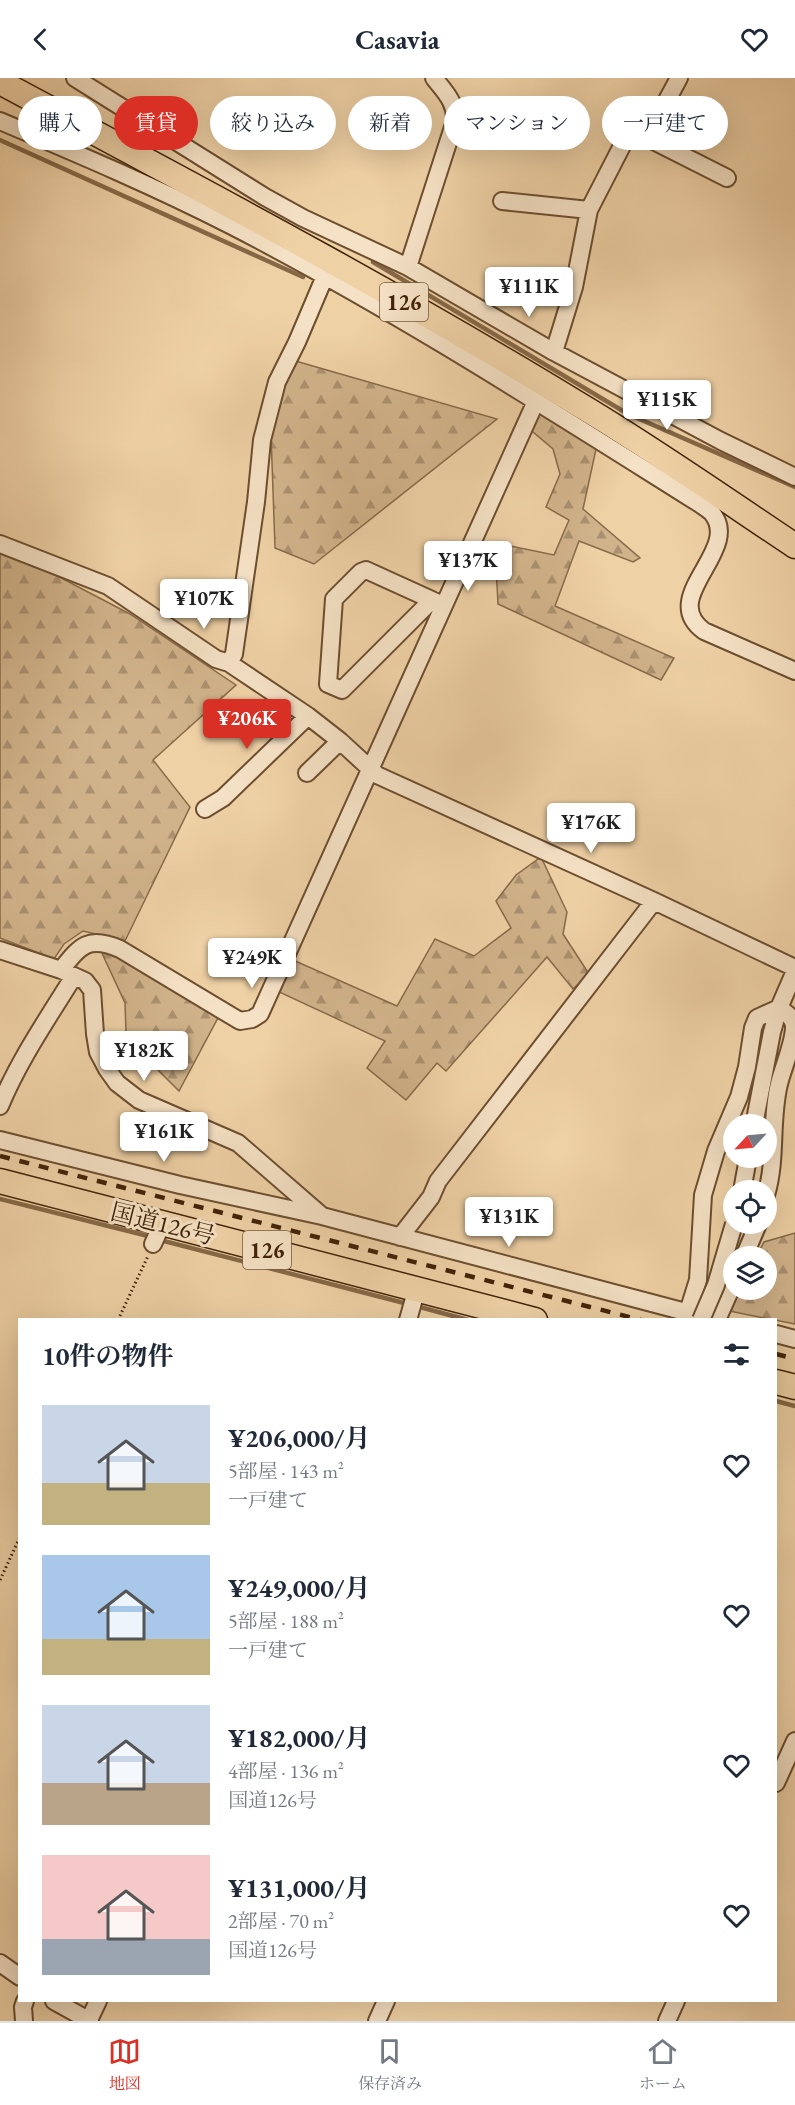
<!DOCTYPE html>
<html lang="ja">
<head>
<meta charset="utf-8">
<style>
  body { margin:0; font-family:"EB Garamond","Noto Serif JP",serif; background:#f2f2f3; color:#1f2937; height:100vh; display:flex; flex-direction:column; font-size:22px; white-space:nowrap }
  * { box-sizing:border-box; margin:0 }
  p { font-size:20px; color:#747a83 }
  .icon { flex:none; width:33px; height:33px; fill:none; stroke:currentColor; stroke-width:2; stroke-linecap:round; stroke-linejoin:round }
  .map { position:relative; flex:1; overflow:hidden }
  .drawer { position:absolute; left:18px; top:1240px; width:759px; height:684px; display:flex; flex-direction:column; background:#fff; border-radius:0px; box-shadow:0 6px 24px #0002 }
  .drawer>* { flex:none }
  .hud { position:absolute; left:18px; top:18px; width:759px; height:54px; display:flex; gap:12px }
  .needle { width:39px; rotate:244deg }
  .buttons { position:absolute; left:723px; top:1036px; display:grid; gap:12px }
  .buttons a { display:grid; place-items:center; width:54px; height:54px; border-radius:50%; background:#fff; box-shadow:0 6px 24px #0002; font-size:30px }
  .price { position:absolute; translate:-50% -51px; padding:0 14px; border-radius:6px; background:#fff; color:#222; font-size:20px; line-height:39px; filter:drop-shadow(0 2px 3px #0008) }
  .price::after { content:''; position:absolute; left:50%; top:36px; width:18px; height:14px; margin-left:-9px; background:inherit; clip-path:polygon(0 0,100% 0,50% 100%) }
  .price.active { background:#d93025; color:#fff }
  ul { padding:0; list-style:none }
  li { display:flex; align-items:center; gap:18px; height:150px; padding:0 24px }
  li span { display:grid; place-items:center; flex:none; width:168px; height:120px; border-radius:0px; color:#555 }
  li>.icon { margin-inline-start:auto }
  span .icon { width:72px; height:72px; fill:#fffc; stroke-width:1 }
  li b { font-size:26px }
  h2 { display:flex; justify-content:space-between; align-items:center; height:72px; padding:0 24px; font-size:26px }
  .tag { padding:0 21px; border-radius:27px; background:#fff; box-shadow:0 6px 24px #0002; font-size:21px; line-height:54px }
  .tag.active { background:#d93025; color:#fff }
  header { display:flex; justify-content:space-between; align-items:center; height:78px; padding:0 24px; background:#fff; font-size:27px; font-weight:700 }
  .menu { display:flex; justify-content:space-around; align-items:center; height:84px; border-top:2px solid #e0e1e3; background:#fff; font-size:16px; color:#747a83 }
  .menu a { display:grid; justify-items:center; gap:3px }
  .menu .active { color:#d93025 }
  .map>svg:first-child { display:block }
</style>
</head>
<body>
<header><svg class="icon" aria-label="back" viewBox="0 0 24 24"><path d="M15 5l-7 7 7 7"/></svg>Casavia<svg class="icon" aria-label="heart" viewBox="0 0 24 24"><path d="M12 20l-8-8c-3-5 5-10 8-4 3-6 11-1 8 4z"/></svg></header>
<div class="map">
<svg width="795" height="1943" viewBox="0 0 795 1943">
  <defs>
    <pattern id="forest-firs" width="22" height="20" patternUnits="userSpaceOnUse" patternTransform="scale(1.5)"><rect width="22" height="20" fill="#d1b38b"/><path d="M5 1l3.5 6h-7zM16 11l3.5 6h-7z" fill="#ab9170"/></pattern>
  </defs>
  <rect width="100%" height="100%" fill="#efd1a6"/>
  <filter id="stains"><feTurbulence type="fractalNoise" baseFrequency=".00333" numOctaves="4"/><feColorMatrix values="0 0 0 0 .2 0 0 0 0 .09 0 0 0 0 .02 0 0 0 .5 -.17"/></filter>
  <radialGradient id="worn" r=".72"><stop offset=".6" stop-color="#630" stop-opacity="0"/><stop offset="1" stop-color="#630" stop-opacity=".3"/></radialGradient>
  <path fill="url(#forest-firs)" stroke="#886a49" stroke-width="1.5" d="M292,282l205,59 -183,145 -39,-16 -6,-171z
    M546,313l55,35 -18,83 57,49 -7,4 -54,-21 -24,65 119,52 -13,22 -163,-76 -2,-39 10,-20 48,10 15,-35 -23,-13 14,-33 -7,-25 -27,-23z
    M0,468l130,68 106,71 -83,75 37,47 -65,134 -42,-10 -19,13 -10,15 -54,-21z
    M541,779l26,55 -4,22 26,40 -16,15 -26,-32 -101,114 -9,-8 -31,37 -39,-32 18,-27 -108,-50 16,-31 104,46 38,-67 39,17 37,-28 -15,-27 20,-26z
    M101,873l14,1 104,64 -40,75 -43,-43 -10,-16 -1,-29z
    M795,1155v91l-66,-13 10,-21h27v-33h-10l8,-15z"/>
  <g fill="none" stroke-linecap="round" stroke-linejoin="round">
    <path stroke="#866846" stroke-width="4.5" d="M0,62l303,137
      M373,184l255,152 167,73
      M0,1121l152,38
      M160,1162l248,64
      M416,1228l52,14
      M776,1323l19,5"/>
    <defs>
      <path id="minor" d="M75,0l190,119 38,21 105,49 146,85 167,89 74,36
        M0,43c78,33 156,66 232,105 161,83 315,182 468,278 4,3 9,6 12,9 31,37 -55,84 -8,118l91,40
        M634,53l93,47
        M502,123l87,9
        M408,189l47,-146c1,-19 -10,-29 -21,-43
        M554,274l20,-65 15,-77 37,-72 40,-36 13,-24
        M0,466l108,42 108,73 13,4 79,53 32,25 37,34 277,126 141,67
        M432,522l-90,90 -14,-6 6,-85 27,-27 5,-2 77,35
        M229,585l5,-9 22,-152 6,-62 15,-58 20,-40 28,-66
        M307,695l33,-32
        M205,731l18,-11 85,-82
        M0,872l61,20 24,11 7,9 3,44 3,18 9,17 10,14 22,17 99,43 83,72
        M61,892c19,-24 27,-35 59,-21l120,72 12,-2 8,-5 276,-613
        M0,1028c19,-46 48,-88 74,-130
        M754,1047l18,-93 7,-24 16,-37
        M0,1062l180,45 142,31 394,104
        M742,1113l6,-33
        M400,1159l31,-40 7,-16 216,-280
        M153,1166l9,-20
        M744,1179l14,-33
        M688,1234l10,-32 5,-85 13,-44 23,-54 8,-30 6,-39 4,-10 22,-10c7,5 13,8 15,17 1,16 -11,42 -15,59 -9,36 -2,75 -13,111
        M408,1242l9,-32
        M717,1242l17,-38
        M776,1256l19,5
        M776,1705l19,-42
        M0,1885l20,14
        M54,1923l36,20
        M89,1942l9,-19
        M24,1943l-1,-14 2,-6
        M377,1943l9,-20
        M667,1943l9,-20"/>
      <path id="highway" d="M0,4c194,104 390,207 578,322 74,44 145,94 217,142
        M0,1103l535,139
        M776,1304l19,5"/>
    </defs>
    <use href="#minor" stroke="#6c4e2f" stroke-width="20"/>
    <use href="#highway" stroke="#402207" stroke-width="27"/>
    <path stroke="#402207" stroke-width="3" stroke-dasharray="1.5 3" stroke-linecap="butt" d="M118,1242l30,-64
      M0,1502l20,-43"/>
    <use href="#minor" stroke="#f5e1c5" stroke-width="16"/>
    <use href="#highway" stroke="#efd1a6" stroke-width="24"/>
    <path stroke="#402207" stroke-width="4.5" stroke-dasharray="10 10" stroke-linecap="butt" d="M0,1078l641,164
      M776,1276l19,5"/>
    <defs>
      <path id="minor-bridge" d="M701,1242l15,-35 18,-61"/>
    </defs>
    <use href="#minor-bridge" stroke="#6c4e2f" stroke-width="20" stroke-linecap="butt"/>
    <use href="#minor-bridge" stroke="#f5e1c5" stroke-width="16"/>
  </g>
  <g text-anchor="middle" stroke-width="6" stroke-linejoin="round" paint-order="stroke">
    <g fill="#f5e1c5" stroke="#765b40" stroke-width="1.5">
      <rect x="380" y="205" width="48" height="38" rx="4.5"/>
      <rect x="243" y="1153" width="48" height="38" rx="4.5"/>
    </g>
    <g font-size="22" font-weight="bold" fill="#402207">
      <text x="404" y="232">126</text>
      <text x="267" y="1180">126</text>
    </g>
    <g font-size="24" fill="#402207" stroke="#f5e1c5">
      <text transform="translate(163 1146) rotate(14)" y="8">国道126号</text>
    </g>
  </g>
  <rect width="100%" height="100%" filter="url(#stains)"/>
  <rect width="100%" height="100%" fill="url(#worn)"/>
</svg>
<div class="buttons">
<a><svg class="needle" viewBox="-14 -14 28 28"><path d="M0-13l5 13h-10z" fill="#e53935"/><path d="M0 13l5-13h-10z" fill="#747a83"/></svg></a>
<a><svg class="icon" aria-label="locate" viewBox="0 0 24 24"><circle cx="12" cy="12" r="6"/><path d="M12 2v4M12 18v4M2 12h4M18 12h4"/></svg></a>
<a><svg class="icon" aria-label="layers" viewBox="0 0 24 24"><path d="M12 4l9 5-9 5-9-5zM3 14l9 5 9-5"/></svg></a>
</div>
<b class="price" style="left:529px;top:240px">¥111K</b>
<b class="price" style="left:667px;top:353px">¥115K</b>
<b class="price" style="left:468px;top:514px">¥137K</b>
<b class="price" style="left:204px;top:552px">¥107K</b>
<b class="price active" style="left:247px;top:672px">¥206K</b>
<b class="price" style="left:591px;top:776px">¥176K</b>
<b class="price" style="left:252px;top:911px">¥249K</b>
<b class="price" style="left:144px;top:1004px">¥182K</b>
<b class="price" style="left:164px;top:1085px">¥161K</b>
<b class="price" style="left:509px;top:1170px">¥131K</b>
<div class="hud">
<a class="tag">購入</a>
<a class="tag active">賃貸</a>
<a class="tag">絞り込み</a>
<a class="tag">新着</a>
<a class="tag">マンション</a>
<a class="tag">一戸建て</a>
</div>
<section class="drawer">
<h2>10件の物件<svg class="icon" aria-label="filters" viewBox="0 0 24 24"><path d="M4 7h16M4 17h16"/><circle cx="9" cy="7" r="2"/><circle cx="15" cy="17" r="2"/></svg></h2>
<ul>
<li><span style="background:linear-gradient(#c9d6e8 65%,#c2b280 0)"><svg class="icon" aria-label="home" viewBox="0 0 24 24"><path d="M3 11l9-7 9 7M6 9v11h12V9"/></svg></span><div><b>¥206,000/月</b><p>5部屋 · 143 m²</p><p>一戸建て</p></div><svg class="icon" aria-label="heart" viewBox="0 0 24 24"><path d="M12 20l-8-8c-3-5 5-10 8-4 3-6 11-1 8 4z"/></svg></li>
<li><span style="background:linear-gradient(#a9c7e8 70%,#c2b280 0)"><svg class="icon" aria-label="home" viewBox="0 0 24 24"><path d="M3 11l9-7 9 7M6 9v11h12V9"/></svg></span><div><b>¥249,000/月</b><p>5部屋 · 188 m²</p><p>一戸建て</p></div><svg class="icon" aria-label="heart" viewBox="0 0 24 24"><path d="M12 20l-8-8c-3-5 5-10 8-4 3-6 11-1 8 4z"/></svg></li>
<li><span style="background:linear-gradient(#c9d6e8 65%,#b9a48a 0)"><svg class="icon" aria-label="home" viewBox="0 0 24 24"><path d="M3 11l9-7 9 7M6 9v11h12V9"/></svg></span><div><b>¥182,000/月</b><p>4部屋 · 136 m²</p><p>国道126号</p></div><svg class="icon" aria-label="heart" viewBox="0 0 24 24"><path d="M12 20l-8-8c-3-5 5-10 8-4 3-6 11-1 8 4z"/></svg></li>
<li><span style="background:linear-gradient(#f6c9c9 70%,#9aa5b1 0)"><svg class="icon" aria-label="home" viewBox="0 0 24 24"><path d="M3 11l9-7 9 7M6 9v11h12V9"/></svg></span><div><b>¥131,000/月</b><p>2部屋 · 70 m²</p><p>国道126号</p></div><svg class="icon" aria-label="heart" viewBox="0 0 24 24"><path d="M12 20l-8-8c-3-5 5-10 8-4 3-6 11-1 8 4z"/></svg></li>
</ul>
</section>
</div>
<nav class="menu">
<a class="active"><svg class="icon" aria-label="map" viewBox="0 0 24 24"><path d="M3 6l6-2 6 2 6-2v14l-6 2-6-2-6 2zM9 4v14M15 6v14"/></svg>地図</a>
<a><svg class="icon" aria-label="saved" viewBox="0 0 24 24"><path d="M7 4h10v16l-5-4-5 4z"/></svg>保存済み</a>
<a><svg class="icon" aria-label="home" viewBox="0 0 24 24"><path d="M3 11l9-7 9 7M6 9v11h12V9"/></svg>ホーム</a>
</nav>
</body>
</html>
